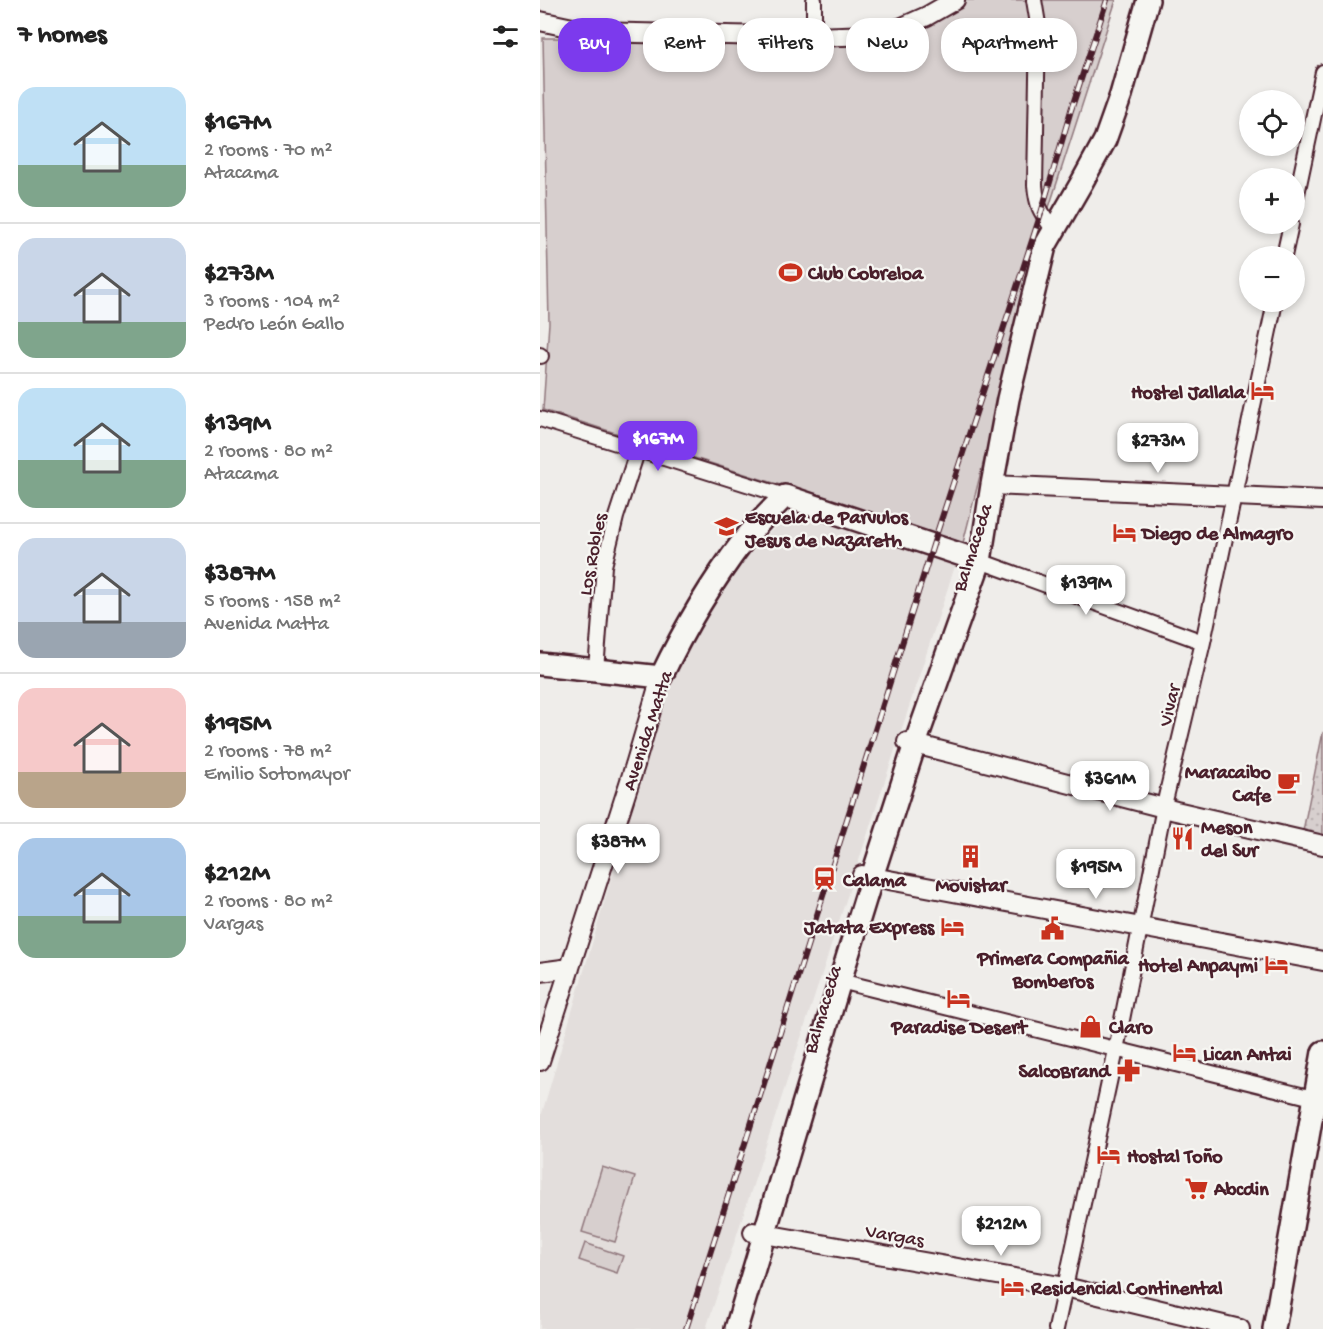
<!DOCTYPE html>
<html lang="en">
<head>
<meta charset="utf-8">
<style>
  body { margin:0; font-family:"Gochi Hand",sans-serif; background:#f6f6f6; color:#222; height:100vh; display:flex; flex-direction:column; font-size:22px; white-space:nowrap }
  * { box-sizing:border-box; margin:0 }
  p { font-size:20px; color:#767676 }
  .icon { flex:none; width:33px; height:33px; fill:none; stroke:currentColor; stroke-width:2; stroke-linecap:round; stroke-linejoin:round }
  .map { position:relative; flex:1; overflow:hidden }
  .panel { display:flex; flex-direction:column; background:#fff; width:540px }
  .panel>* { flex:none }
  .banner { position:absolute; left:18px; top:18px; width:570px; height:54px; display:flex; gap:12px }
  .controls { position:absolute; left:699px; top:90px; display:grid; gap:12px }
  .controls a { display:grid; place-items:center; width:66px; height:66px; border-radius:50%; background:#fff; box-shadow:0 3px 9px #0003; font-size:30px }
  .price { position:absolute; translate:-50% -51px; padding:0 14px; border-radius:12px; background:#fff; color:#222; font-size:20px; line-height:39px; filter:drop-shadow(0 2px 3px #0008) }
  .price::after { content:''; position:absolute; left:50%; top:36px; width:18px; height:14px; margin-left:-9px; background:inherit; clip-path:polygon(0 0,100% 0,50% 100%) }
  .price.current { background:#7c3aed; color:#fff }
  ul { padding:0; list-style:none }
  li { display:flex; align-items:center; gap:18px; height:150px; padding:0 18px }
  li+li { border-top:2px solid #e0e0e0 }
  li span { display:grid; place-items:center; flex:none; width:168px; height:120px; border-radius:18px; color:#555 }
  li>.icon { margin-inline-start:auto }
  span .icon { width:72px; height:72px; fill:#fffc; stroke-width:1 }
  li b { font-size:26px }
  h2 { display:flex; justify-content:space-between; align-items:center; height:72px; padding:0 18px; font-size:26px }
  .chip { padding:0 21px; border-radius:24px; background:#fff; box-shadow:0 3px 9px #0003; font-size:21px; line-height:54px }
  .chip.current { background:#7c3aed; color:#fff }
  main { display:flex; flex:1; min-height:0 }
  .map>svg:first-child { display:block }
</style>
</head>
<body>
<main>
<section class="panel">
<h2>7 homes<svg class="icon" aria-label="filters" viewBox="0 0 24 24"><path d="M4 7h16M4 17h16"/><circle cx="9" cy="7" r="2"/><circle cx="15" cy="17" r="2"/></svg></h2>
<ul>
<li><span style="background:linear-gradient(#bfe0f5 65%,#7fa58c 0)"><svg class="icon" aria-label="home" viewBox="0 0 24 24"><path d="M3 11l9-7 9 7M6 9v11h12V9"/></svg></span><div><b>$167M</b><p>2 rooms · 70 m²</p><p>Atacama</p></div></li>
<li><span style="background:linear-gradient(#c9d6e8 70%,#7fa58c 0)"><svg class="icon" aria-label="home" viewBox="0 0 24 24"><path d="M3 11l9-7 9 7M6 9v11h12V9"/></svg></span><div><b>$273M</b><p>3 rooms · 104 m²</p><p>Pedro León Gallo</p></div></li>
<li><span style="background:linear-gradient(#bfe0f5 60%,#7fa58c 0)"><svg class="icon" aria-label="home" viewBox="0 0 24 24"><path d="M3 11l9-7 9 7M6 9v11h12V9"/></svg></span><div><b>$139M</b><p>2 rooms · 80 m²</p><p>Atacama</p></div></li>
<li><span style="background:linear-gradient(#c9d6e8 70%,#9aa5b1 0)"><svg class="icon" aria-label="home" viewBox="0 0 24 24"><path d="M3 11l9-7 9 7M6 9v11h12V9"/></svg></span><div><b>$387M</b><p>5 rooms · 158 m²</p><p>Avenida Matta</p></div></li>
<li><span style="background:linear-gradient(#f6c9c9 70%,#b9a48a 0)"><svg class="icon" aria-label="home" viewBox="0 0 24 24"><path d="M3 11l9-7 9 7M6 9v11h12V9"/></svg></span><div><b>$195M</b><p>2 rooms · 78 m²</p><p>Emilio Sotomayor</p></div></li>
<li><span style="background:linear-gradient(#a9c7e8 65%,#7fa58c 0)"><svg class="icon" aria-label="home" viewBox="0 0 24 24"><path d="M3 11l9-7 9 7M6 9v11h12V9"/></svg></span><div><b>$212M</b><p>2 rooms · 80 m²</p><p>Vargas</p></div></li>
</ul>
</section>
<div class="map">
<svg width="783" height="1329" viewBox="0 0 783 1329">
  <defs>
    <pattern id="grass-dots" width="8" height="8" patternUnits="userSpaceOnUse" patternTransform="scale(1.5)"><rect width="8" height="8" fill="#d7cfce"/><path d="M2 2h.1M6 6h.1" fill="none" stroke="#bab1b1" stroke-width="1.8" stroke-linecap="round"/></pattern>
  </defs>
  <rect width="100%" height="100%" fill="#efedea"/>
  <filter id="ink" filterUnits="userSpaceOnUse"><feTurbulence type="fractalNoise" baseFrequency=".0167" numOctaves="2"/><feDisplacementMap in="SourceGraphic" scale="12" xChannelSelector="R" yChannelSelector="G"/><feConvolveMatrix kernelMatrix="1 2 1 2 8 2 1 2 1" color-interpolation-filters="sRGB"/></filter>
  <g filter="url(#ink)">
    <path fill="#e3dedc" d="M256,508l159,58 -249,763h-166v-209l130,-441 29,-57 54,-74z"/>
    <path fill="url(#grass-dots)" stroke="#90777c" stroke-width="1.5" d="M783,732v109l-21,-5z"/>
    <path fill="#d7cfce" stroke="#90777c" stroke-width="1.5" d="M425,0h151l-73,226 -80,317 -420,-133 6,-87 -6,-285h333l69,-27z
      M62,1167l33,10 -20,65 -33,-10z
      M45,1243l38,13 -6,17 -38,-13z"/>
    <g fill="none" stroke-linecap="round" stroke-linejoin="round">
      <defs>
        <path id="street" d="M494,0l4,24 -3,161c2,23 6,27 19,46
          M274,37v-37
          M754,208l29,-136
          M744,256l7,-32
          M0,355l1,1
          M0,419l245,77
          M440,561l223,81
          M56,670l8,-104 12,-49 22,-68
          M300,981l481,119
          M516,1329l60,-279 50,-253 37,-155 72,-340"/>
        <path id="secondary" d="M0,21l51,11 223,5 57,-2 29,-7 27,-12 28,-16
          M452,485l331,15
          M367,742l269,69 147,34
          M322,875l461,86
          M0,972l30,-4
          M0,1061l95,-296 26,-88
          M213,1232l312,55 175,42"/>
        <path id="primary" d="M0,664l121,13c23,-48 50,-94 82,-136 13,-16 27,-30 42,-45l195,65
          M196,1329l104,-348 32,-104 43,-133 65,-183 12,-76 16,-86 37,-153 37,-64 23,-42 16,-45 27,-95
          M734,1329l49,-277"/>
      </defs>
      <use href="#street" stroke="#4a1f2b" stroke-width="18"/>
      <use href="#secondary" stroke="#4a1f2b" stroke-width="22"/>
      <use href="#primary" stroke="#4a1f2b" stroke-width="26"/>
      <use href="#street" stroke="#f6f6f2" stroke-width="14"/>
      <use href="#secondary" stroke="#f6f6f2" stroke-width="18"/>
      <use href="#primary" stroke="#f6f6f2" stroke-width="21"/>
      <defs>
        <path id="rail" d="M146,1329l82,-258 165,-526 108,-332 30,-103 36,-110"/>
      </defs>
      <use href="#rail" stroke="#4a1f2b" stroke-width="6"/>
      <use href="#rail" stroke="#f6f6f2" stroke-width="4" stroke-dasharray="11" stroke-linecap="butt"/>
    </g>
  </g>
  <defs>
    <symbol id="stadium-bare" viewBox="-9 -9 18 18"><path d="M0-5a6.5 5 0 1 0 0 10a6.5 5 0 1 0 0-10ZM-3.5-1.8h7v3.6h-7Z" fill="#c8321e" stroke="#f6f6f2" stroke-width="2.5" paint-order="stroke"/></symbol>
    <symbol id="hotel-bare" viewBox="-9 -9 18 18"><path d="M-6-4.5h1.5V1H6V5H4.5V3h-9V5H-6ZM-4 0a1.8 1.8 0 1 1 3.6 0ZM.5 0V-2.5h3Q6-2.5 6 0Z" fill="#c8321e" stroke="#f6f6f2" stroke-width="2.5" paint-order="stroke"/></symbol>
    <symbol id="school-bare" viewBox="-9 -9 18 18"><path d="M0-5L7-2L0 1L-7-2ZM-4 1L0 2.5L4 1V4Q0 6-4 4Z" fill="#c8321e" stroke="#f6f6f2" stroke-width="2.5" paint-order="stroke"/></symbol>
    <symbol id="cafe-bare" viewBox="-9 -9 18 18"><path d="M-5.5-4.5H6V0H3Q3 3.5 0 3.5H-2.5Q-5.5 3.5-5.5 0ZM3-3.2v2h1.7v-2ZM-6 4.5H4V6H-6Z" fill="#c8321e" stroke="#f6f6f2" stroke-width="2.5" paint-order="stroke"/></symbol>
    <symbol id="restaurant-bare" viewBox="-9 -9 18 18"><path d="M-5-6h1v4h1v-4h1v4h1v-4h1v5L-1.5 .5V6h-2V.5L-5-1ZM5-6V6H3V1.5H1.5Q1.5-4 5-6Z" fill="#c8321e" stroke="#f6f6f2" stroke-width="2.5" paint-order="stroke"/></symbol>
    <symbol id="building-bare" viewBox="-9 -9 18 18"><path d="M-4-6H4V6H1V3H-1V6H-4ZM-2.5-4.3h1.7v1.8h-1.7ZM.8-4.3h1.7v1.8H.8ZM-2.5-1h1.7V.8h-1.7ZM.8-1h1.7V.8H.8Z" fill="#c8321e" stroke="#f6f6f2" stroke-width="2.5" paint-order="stroke"/></symbol>
    <symbol id="station-bare" viewBox="-9 -9 18 18"><path d="M-3-6H3Q5-6 5-4V2Q5 4 3 4L4.5 6H3L1.5 4h-3L-3 6H-4.5L-3 4Q-5 4-5 2V-4Q-5-6-3-6ZM-3.5-4v3h7v-3ZM-3.5 1v1.5H-2V1ZM2 1v1.5H3.5V1Z" fill="#c8321e" stroke="#f6f6f2" stroke-width="2.5" paint-order="stroke"/></symbol>
    <symbol id="civic-bare" viewBox="-9 -9 18 18"><path d="M-.6-6.5H3V-4.5H.6V-3L4-1V1h2V6H-6V1h2V-1L-.6-3ZM-1.2 2.5V6h2.4V2.5Z" fill="#c8321e" stroke="#f6f6f2" stroke-width="2.5" paint-order="stroke"/></symbol>
    <symbol id="shop-bare" viewBox="-9 -9 18 18"><path d="M-5-2.5h2.3a2.7 3.5 0 0 1 5.4 0H5L5.5 6h-11ZM-1.5-2.5h3a1.5 2.3 0 0 0-3 0Z" fill="#c8321e" stroke="#f6f6f2" stroke-width="2.5" paint-order="stroke"/></symbol>
    <symbol id="pharmacy-bare" viewBox="-9 -9 18 18"><path d="M-2-6h4v4h4v4h-4v4h-4v-4h-4v-4h4Z" fill="#c8321e" stroke="#f6f6f2" stroke-width="2.5" paint-order="stroke"/></symbol>
    <symbol id="supermarket-bare" viewBox="-9 -9 18 18"><path d="M-6-5.5h2.5l.6 2H6L4.5 2H-2.5L-4.4-4H-6ZM-1.5 3.2a1.3 1.3 0 1 0 .1 0ZM3 3.2a1.3 1.3 0 1 0 .1 0Z" fill="#c8321e" stroke="#f6f6f2" stroke-width="2.5" paint-order="stroke"/></symbol>
  </defs>
  <g fill-rule="evenodd">
    <use href="#stadium-bare" x="234" y="256" width="33" height="33"/>
    <use href="#hotel-bare" x="706" y="374" width="33" height="33"/>
    <use href="#school-bare" x="170" y="510" width="33" height="33"/>
    <use href="#hotel-bare" x="568" y="516" width="33" height="33"/>
    <use href="#cafe-bare" x="732" y="766" width="33" height="33"/>
    <use href="#restaurant-bare" x="626" y="822" width="33" height="33"/>
    <use href="#building-bare" x="414" y="840" width="33" height="33"/>
    <use href="#station-bare" x="268" y="862" width="33" height="33"/>
    <use href="#hotel-bare" x="396" y="910" width="33" height="33"/>
    <use href="#civic-bare" x="496" y="912" width="33" height="33"/>
    <use href="#hotel-bare" x="720" y="948" width="33" height="33"/>
    <use href="#hotel-bare" x="402" y="982" width="33" height="33"/>
    <use href="#shop-bare" x="534" y="1010" width="33" height="33"/>
    <use href="#hotel-bare" x="628" y="1036" width="33" height="33"/>
    <use href="#pharmacy-bare" x="572" y="1054" width="33" height="33"/>
    <use href="#hotel-bare" x="552" y="1138" width="33" height="33"/>
    <use href="#supermarket-bare" x="640" y="1172" width="33" height="33"/>
    <use href="#hotel-bare" x="456" y="1270" width="33" height="33"/>
  </g>
  <g text-anchor="middle" stroke-width="4.5" stroke-linejoin="round" paint-order="stroke">
    <g font-size="20" font-weight="bold" fill="#4a1f2b" stroke="#f6f6f2" text-anchor="start">
      <text x="268" y="279">Club Cobreloa</text>
      <text x="705" y="398" text-anchor="end">Hostel Jallala</text>
      <text x="205" y="523">Escuela de Parvulos<tspan x="205" dy="23">Jesus de Nazareth</tspan></text>
      <text x="602" y="539">Diego de Almagro</text>
      <text x="731" y="778" text-anchor="end">Maracaibo<tspan x="731" dy="23">Cafe</tspan></text>
      <text x="661" y="833">Meson<tspan x="661" dy="23">del Sur</tspan></text>
      <text x="303" y="886">Calama</text>
      <text x="431" y="891" text-anchor="middle">Movistar</text>
      <text x="394" y="933" text-anchor="end">Jatata Express</text>
      <text x="513" y="964" text-anchor="middle">Primera Compañia<tspan x="513" dy="23">Bomberos</tspan></text>
      <text x="718" y="971" text-anchor="end">Hotel Anpaymi</text>
      <text x="419" y="1033" text-anchor="middle">Paradise Desert</text>
      <text x="569" y="1033">Claro</text>
      <text x="663" y="1060">Lican Antai</text>
      <text x="570" y="1077" text-anchor="end">SalcoBrand</text>
      <text x="587" y="1162">Hostal Toño</text>
      <text x="674" y="1195">Abcdin</text>
      <text x="491" y="1294">Residencial Continental</text>
    </g>
    <g font-size="20" fill="#4a1f2b" stroke="#f6f6f2">
      <text transform="translate(431 547) rotate(-72)" y="7">Balmaceda</text>
      <text transform="translate(51 554) rotate(-79)" y="7">Los Robles</text>
      <text transform="translate(628 705) rotate(-77)" y="7">Vivar</text>
      <text transform="translate(106 730) rotate(-72)" y="7">Avenida Matta</text>
      <text transform="translate(281 1009) rotate(-73)" y="7">Balmaceda</text>
      <text transform="translate(355 1234) rotate(10)" y="7">Vargas</text>
    </g>
  </g>
</svg>
<div class="controls">
<a><svg class="icon" aria-label="locate" viewBox="0 0 24 24"><circle cx="12" cy="12" r="6"/><path d="M12 2v4M12 18v4M2 12h4M18 12h4"/></svg></a>
<a>+</a>
<a>−</a>
</div>
<b class="price current" style="left:118px;top:472px">$167M</b>
<b class="price" style="left:618px;top:474px">$273M</b>
<b class="price" style="left:546px;top:616px">$139M</b>
<b class="price" style="left:570px;top:812px">$361M</b>
<b class="price" style="left:78px;top:875px">$387M</b>
<b class="price" style="left:556px;top:900px">$195M</b>
<b class="price" style="left:461px;top:1257px">$212M</b>
<div class="banner">
<a class="chip current">Buy</a>
<a class="chip">Rent</a>
<a class="chip">Filters</a>
<a class="chip">New</a>
<a class="chip">Apartment</a>
</div>
</div>
</main>
</body>
</html>
